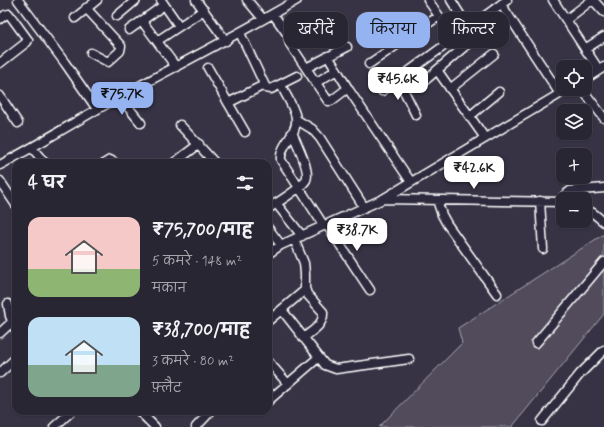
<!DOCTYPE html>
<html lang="hi">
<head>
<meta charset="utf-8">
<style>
  body { margin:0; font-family:Mynerve,"Playpen Sans Deva",sans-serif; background:#312e3c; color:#f1f3f6; height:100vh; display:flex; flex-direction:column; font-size:15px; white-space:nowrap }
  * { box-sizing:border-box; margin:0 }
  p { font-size:13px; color:#a5a5ac }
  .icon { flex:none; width:22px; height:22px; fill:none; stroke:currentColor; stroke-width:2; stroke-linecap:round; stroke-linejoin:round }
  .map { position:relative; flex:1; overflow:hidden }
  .drawer { position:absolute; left:12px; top:159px; width:260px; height:256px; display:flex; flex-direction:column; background:#292634; border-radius:12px; box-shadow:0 1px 3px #0004,0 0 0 1px #45434f }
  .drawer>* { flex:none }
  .guide { position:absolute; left:284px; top:12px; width:260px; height:36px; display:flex; gap:8px }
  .buttons { position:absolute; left:556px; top:60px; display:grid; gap:8px }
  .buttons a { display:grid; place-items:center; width:36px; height:36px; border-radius:8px; background:#292634; box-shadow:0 1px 3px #0004,0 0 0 1px #45434f; font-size:20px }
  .price { position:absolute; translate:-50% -34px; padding:0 9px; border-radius:8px; background:#fff; color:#222; font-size:13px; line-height:26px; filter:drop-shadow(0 1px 2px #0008) }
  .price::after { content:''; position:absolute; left:50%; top:24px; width:12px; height:9px; margin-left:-6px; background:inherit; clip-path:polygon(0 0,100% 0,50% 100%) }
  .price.active { background:#95b2f1; color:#111 }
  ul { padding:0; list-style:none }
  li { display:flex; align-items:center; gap:12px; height:100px; padding:0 16px }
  li span { display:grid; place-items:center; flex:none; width:112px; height:80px; border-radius:12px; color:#555 }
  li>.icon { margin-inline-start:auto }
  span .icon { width:48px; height:48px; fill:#fffc; stroke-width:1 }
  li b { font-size:17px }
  h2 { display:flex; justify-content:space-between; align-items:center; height:48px; padding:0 16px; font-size:17px }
  .pill { padding:0 14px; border-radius:12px; background:#292634; box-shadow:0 1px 3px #0004,0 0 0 1px #45434f; font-size:14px; line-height:36px }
  .pill.active { background:#95b2f1; color:#111 }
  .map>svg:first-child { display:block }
</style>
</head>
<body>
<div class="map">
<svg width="604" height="427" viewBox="0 0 604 427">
  <rect width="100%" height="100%" fill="#373345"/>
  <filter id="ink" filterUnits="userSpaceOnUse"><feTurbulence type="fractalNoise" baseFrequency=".025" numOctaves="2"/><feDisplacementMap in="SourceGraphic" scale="8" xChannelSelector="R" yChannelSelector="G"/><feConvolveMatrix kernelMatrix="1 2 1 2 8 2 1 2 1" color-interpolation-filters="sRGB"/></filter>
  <g filter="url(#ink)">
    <path fill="#514c5c" stroke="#a8a6ae" d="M604,234v80l-92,113h-133l83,-84 -4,-15z"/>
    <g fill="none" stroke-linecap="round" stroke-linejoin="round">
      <defs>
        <path id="minor" d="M18,0l47,63 32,46
          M161,0l18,26
          M196,0l30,41
          M247,0l16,19
          M428,0l26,38
          M553,0l46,70
          M593,0l11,12
          M501,4l59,90
          M86,8l35,38 -1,5 -12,11 -17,-9
          M273,14l15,21 2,9 38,57h3l17,-13
          M117,16l19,-16
          M75,18l22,-18
          M0,19l5,-4 4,-1 19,26 -1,2 -27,21
          M566,20l26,-20
          M142,21l34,46
          M129,30l35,-25
          M240,33l26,55 5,1 26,-13
          M157,41l47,-31
          M585,49l19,-12
          M328,56l21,34 62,92
          M369,64l70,-48
          M208,68l37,64
          M306,68l41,-21
          M437,70l48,68
          M398,79l18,36
          M585,79l19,-12
          M315,83l22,-13
          M422,83l49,-42 3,-4 -23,-37
          M281,85c4,9 15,25 15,34 2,15 -17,26 -15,41l43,66
          M450,89l44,-35
          M582,89l22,29
          M382,91l125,-91
          M0,96l18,27
          M120,97l21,26
          M228,103l36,-18
          M470,116l29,-24
          M297,120l15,9 8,9 44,69
          M180,125l35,38
          M32,148l13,15
          M105,163l5,-3 5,3
          M174,163l25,-19
          M0,165c40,-21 79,-46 119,-68 59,-32 120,-63 178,-97
          M0,181l16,24
          M384,199l179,3
          M437,200l5,15 5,9 50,70
          M540,201l3,48
          M560,202l5,-7 5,-4 34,-3
          M276,203l26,33
          M268,209c8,-6 34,-21 38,-29 5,-9 -10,-38 -14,-48
          M585,209l8,4 11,9
          M327,225l43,65
          M268,228l13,17
          M294,239l10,24 1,11v14l2,6 16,18c1,13 -11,19 -20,26
          M268,254l13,-9 102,-46 185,-110
          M8,304l2,12 6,14
          M282,310l43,55 11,4 73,-10
          M268,321l37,-31
          M0,333l12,-11
          M536,343l68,-81
          M268,361l20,23
          M0,373l16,-15
          M268,401l51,-44
          M139,411l16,16
          M542,421l38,-47 24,-24
          M54,427l18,-16
          M196,427l15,-16"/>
      </defs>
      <use href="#minor" stroke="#fff" stroke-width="11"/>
      <use href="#minor" stroke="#2f2a3d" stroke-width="8"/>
    </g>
  </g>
</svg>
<div class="buttons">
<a><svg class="icon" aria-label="locate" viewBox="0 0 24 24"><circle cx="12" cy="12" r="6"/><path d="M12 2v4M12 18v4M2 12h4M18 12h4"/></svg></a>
<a><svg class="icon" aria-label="layers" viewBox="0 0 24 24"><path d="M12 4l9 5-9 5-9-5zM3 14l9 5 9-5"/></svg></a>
<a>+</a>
<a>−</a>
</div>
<b class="price" style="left:398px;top:101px">₹45.6K</b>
<b class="price active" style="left:122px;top:116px">₹75.7K</b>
<b class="price" style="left:474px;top:190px">₹42.6K</b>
<b class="price" style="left:357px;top:252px">₹38.7K</b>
<div class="guide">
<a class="pill">खरीदें</a>
<a class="pill active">किराया</a>
<a class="pill">फ़िल्टर</a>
</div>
<section class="drawer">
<h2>4 घर<svg class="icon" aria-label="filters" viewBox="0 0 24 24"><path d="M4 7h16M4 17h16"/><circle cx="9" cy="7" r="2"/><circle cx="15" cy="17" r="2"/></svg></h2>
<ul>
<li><span style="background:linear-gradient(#f6c9c9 65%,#8fb573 0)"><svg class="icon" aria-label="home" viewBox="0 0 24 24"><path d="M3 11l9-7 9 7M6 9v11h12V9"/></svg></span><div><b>₹75,700/माह</b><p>5 कमरे · 148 m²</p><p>मकान</p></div></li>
<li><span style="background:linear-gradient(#bfe0f5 60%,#7fa58c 0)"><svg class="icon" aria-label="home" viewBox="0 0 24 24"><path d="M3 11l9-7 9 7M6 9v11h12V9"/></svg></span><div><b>₹38,700/माह</b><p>3 कमरे · 80 m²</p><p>फ़्लैट</p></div></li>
</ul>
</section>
</div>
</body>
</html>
